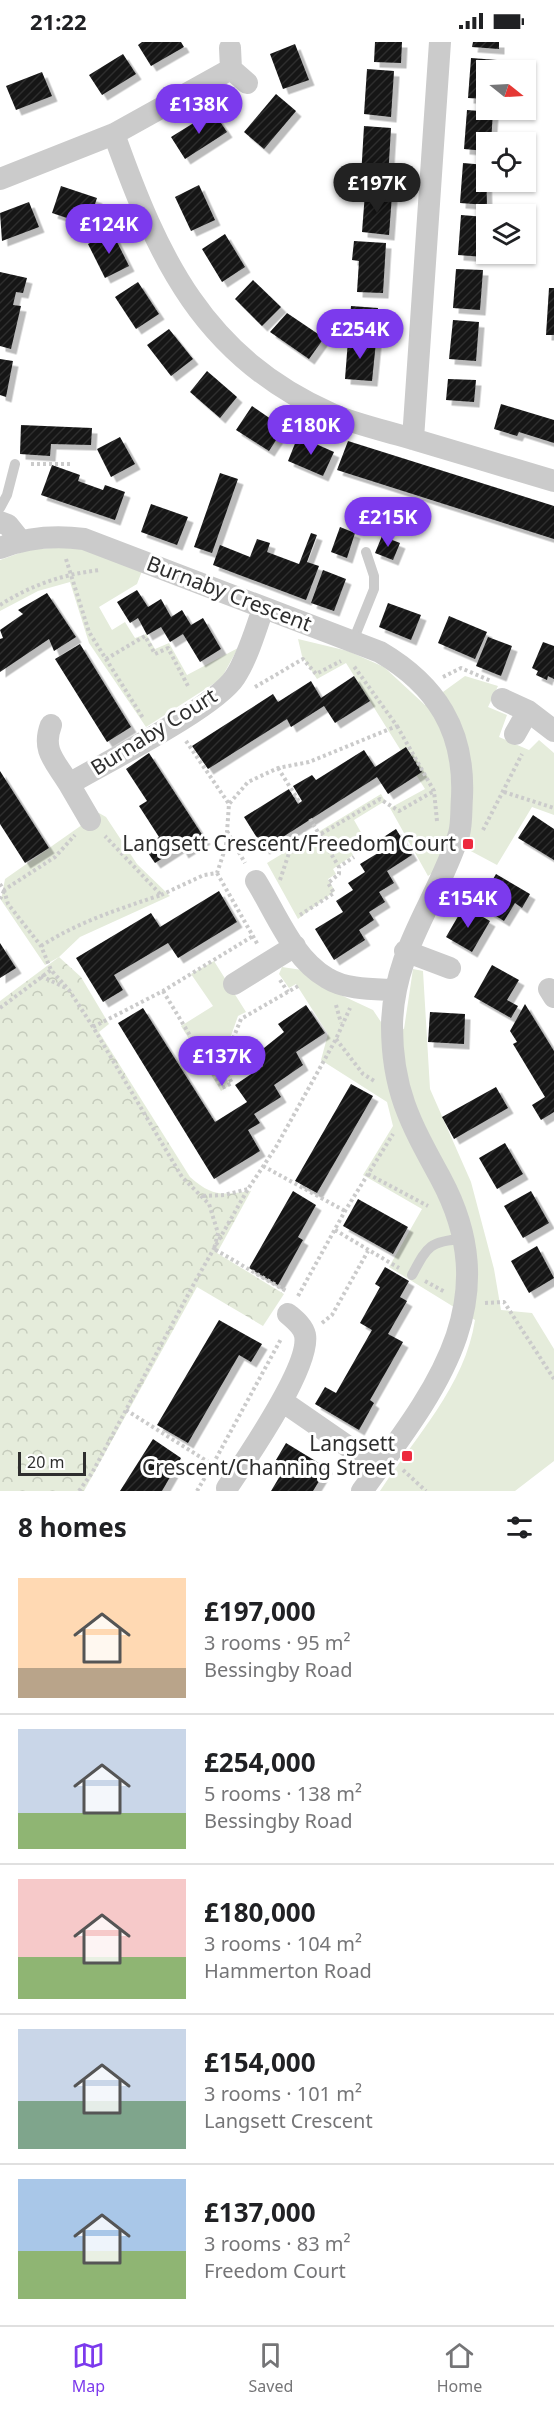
<!DOCTYPE html>
<html lang="en">
<head>
<meta charset="utf-8">
<style>
  body { margin:0; font-family:"Noto Sans",sans-serif; background:#f6f6f6; color:#202124; height:100vh; display:flex; flex-direction:column; font-size:22px; white-space:nowrap }
  * { box-sizing:border-box; margin:0 }
  p { font-size:20px; color:#757577 }
  .icon { flex:none; width:33px; height:33px; fill:none; stroke:currentColor; stroke-width:2; stroke-linecap:round; stroke-linejoin:round }
  .map { position:relative; height:1449px; overflow:hidden }
  .details { display:flex; flex-direction:column; background:#fff; flex:1 }
  .details>* { flex:none }
  .needle { width:39px; rotate:108deg }
  .fabs { position:absolute; left:476px; top:18px; display:grid; gap:12px }
  .fabs a { display:grid; place-items:center; width:60px; height:60px; border-radius:0px; background:#fff; box-shadow:0 2px 4px #0004; font-size:30px }
  .scale { position:absolute; left:18px; bottom:15px; width:68px; box-sizing:border-box; padding-left:6px; border:3px solid #2e2e2e; border-top:0; font-size:16px; line-height:21px; white-space:nowrap; color:#2e2e2e; -webkit-text-stroke:4px #fff; paint-order:stroke }
  .price { position:absolute; translate:-50% -51px; padding:0 14px; border-radius:21px; background:#7c3aed; color:#fff; font-size:20px; line-height:39px; filter:drop-shadow(0 2px 3px #0008) }
  .price::after { content:''; position:absolute; left:50%; top:36px; width:18px; height:14px; margin-left:-9px; background:inherit; clip-path:polygon(0 0,100% 0,50% 100%) }
  .price.active { background:#222; color:#fff }
  ul { padding:0; list-style:none }
  li { display:flex; align-items:center; gap:18px; height:150px; padding:0 18px }
  li+li { border-top:2px solid #e0e0e0 }
  li span { display:grid; place-items:center; flex:none; width:168px; height:120px; border-radius:0px; color:#555 }
  li>.icon { margin-inline-start:auto }
  span .icon { width:72px; height:72px; fill:#fffc; stroke-width:1 }
  li b { font-size:26px }
  h2 { display:flex; justify-content:space-between; align-items:center; height:72px; padding:0 18px; font-size:26px }
  .status { display:flex; justify-content:space-between; align-items:center; height:42px; padding:0 30px; background:#fff; direction:ltr }
  .status svg { height:16px; fill:currentColor }
  .tabs { display:flex; justify-content:space-around; align-items:center; height:84px; border-top:2px solid #e0e0e0; background:#fff; font-size:16px; color:#757577 }
  .tabs a { display:grid; justify-items:center; gap:3px }
  .tabs .active { color:#7c3aed }
  .map>svg:first-child { display:block }
</style>
</head>
<body>
<div class="status"><b>21:22</b><svg viewBox="0 0 49 12"><path d="M0 12V9h3v3zM5 12V6h3v6zM10 12V3h3v9zM15 12V0h3v12zM26 1h20v11H26zM47 4h2v5h-2z"/></svg></div>
<div class="map">
<svg width="554" height="1449" viewBox="0 0 554 1449">
  <defs>
    <pattern id="park-crowns" width="20" height="18" patternUnits="userSpaceOnUse" patternTransform="scale(1.5)"><rect width="20" height="18" fill="#e5ecdb"/><path d="M2 6a3 3 0 1 1 6 0M12 15a3 3 0 1 1 6 0" fill="none" stroke="#c5cbbc"/></pattern>
    <pattern id="building-hatch" width="6" height="6" patternUnits="userSpaceOnUse" patternTransform="scale(1.5)"><rect width="6" height="6" fill="#151515"/><path d="M-1 1l2-2M0 6l6-6M5 7l2-2" fill="none" stroke="#2f2f2f"/></pattern>
    <filter id="shadow"><feDropShadow dx="5.5" dy="5.5" stdDeviation="0" flood-color="#0004"/></filter>
  </defs>
  <rect width="100%" height="100%" fill="#fff"/>
  <path fill="#e5ecdb" d="M79,505l63,24 -5,13 -38,23 13,23 13,-8 10,16 11,-4 9,15 14,-6 18,32 51,-27 -17,31 -75,48 -57,-84 -19,-61 -32,9 -38,20v-51l31,-11z
    M298,597l50,12 36,16 41,38 40,-29 33,10 -10,21 19,8 -8,22 30,13 10,-10 15,13v62l-22,-8 -35,58 -30,-16 -39,27 -38,-68 35,-19 -79,-126 -29,16 -15,-23z
    M381,752l4,7 -31,19 9,16 -15,9 5,10 -20,14 3,5 -8,5 7,12 -37,28 -31,-56z
    M99,771l7,4 31,47 33,32 -90,41 -21,20 -14,8 -44,-65 4,-21z
    M214,919l32,51 -8,4 -18,51 10,18 -9,6 -40,-65 32,-20 -22,-32z
    M282,925l20,3 26,19 45,21 10,15 21,4 9,-60 10,2 7,118 41,93 23,87 7,41 31,3 22,36v112l-39,30h-135c35,-54 85,-105 95,-171l-86,-53 33,-58 -59,-34 30,-49 -6,-24 -66,-42 7,-26 -32,-50 -7,4 -10,-14z"/>
  <path fill="url(#park-crowns)" d="M59,915l22,20 28,47 -10,8 91,145c23,20 31,18 61,14l-34,62 67,41 -21,32 -66,-39 -113,204h-84v-490z"/>
  <path fill="url(#building-hatch)" filter="url(#shadow)" d="M142,0h39l3,5 -33,19 -13,-21z
    M375,0h27l-1,21 -27,-1z
    M473,0h26v7l-27,-2z
    M295,2l14,36 -26,9 -13,-35z
    M123,12l13,20 -34,21 -13,-20z
    M471,16l26,2v10h-11v29l-18,-1z
    M367,27l27,2 -3,46 -27,-3z
    M42,30l10,24 -36,14 -10,-24z
    M276,52l20,17 -32,38 -20,-17z
    M467,68l26,2 -2,30h-5v9l-22,-2z
    M213,69l14,21 -42,27 -14,-22z
    M364,84l27,2 -3,50 -27,-1z
    M463,121l23,2 1,40 -27,-2z
    M199,143l16,35 -24,11 -16,-34z
    M61,144l36,12 -9,27 -36,-12z
    M365,151l27,2 -3,40 -27,-3z
    M29,160l10,25 -37,14 -2,-28z
    M461,173l25,2 -2,40 -26,-2z
    M112,190l17,34 -24,12 -17,-34z
    M225,192l20,33 -23,15 -20,-33z
    M354,199l32,2 -3,50 -26,-1 2,-31 -7,-1z
    M456,227l27,1 -3,40 -27,-2z
    M0,230l27,6 -4,15 -7,-1 -3,13 8,1 -10,43 -11,-3z
    M253,238l28,27 -19,19 -27,-27z
    M138,240l21,32 -23,15 -21,-32z
    M549,246h5v47h-8z
    M351,264l27,2 -2,28 -27,-2z
    M287,271l37,25 -15,21 -39,-27z
    M453,278l26,2 -3,39 -27,-2z
    M169,287l24,30 -22,17 -24,-31z
    M348,298l28,2 -4,39 -27,-2z
    M0,317l13,2 -7,36 -6,-2z
    M207,329l30,26 -17,21 -30,-26z
    M448,337l28,1 -2,22 -28,-2z
    M501,362l53,16v23l-35,-11 -2,4 -23,-7z
    M252,364l32,22 -15,23 -33,-21z
    M21,383l71,3 -1,17 -40,-1 -1,12 -30,-2z
    M298,394l36,16 -11,24 -35,-15z
    M120,395l15,27 -24,13 -14,-28z
    M348,399l206,65v33l-217,-69z
    M52,423l28,10 -2,6 25,9 2,-5 20,7 -10,28 -74,-25z
    M220,431l18,6 -26,74 -18,-6z
    M151,462l37,13 -11,28 -36,-13z
    M340,485l15,6 -8,25 -16,-6z
    M311,491l6,2 -10,27 12,4 -13,34 -93,-35 7,-20 30,12 7,-18 13,4 -3,9 32,12z
    M382,494l18,7 -7,17 -18,-7z
    M323,528l23,9 -12,32 -23,-8z
    M137,548l11,17 13,-8 10,18 11,-7 9,15 12,-7 18,31 -21,13 -17,-28 -13,8 -9,-15 -14,8 -9,-17 -8,5 -13,-21z
    M47,551l29,44 -22,14 -5,-12 -49,33v-33l3,-1 -3,-8 23,-16 -5,-4z
    M388,561l33,12 -10,25 -32,-13z
    M449,574l38,16 -12,27 -37,-16z
    M488,595l24,9 -11,30 -25,-10z
    M543,600l11,4v33l-6,-3 -1,4 -11,-5 2,-4 -6,-3z
    M80,602l51,83 -24,15 -52,-83z
    M354,634l16,25 -35,22 -11,-17 -33,21 -4,-8 -79,50 -16,-23 81,-52 5,8 33,-21 10,17z
    M406,705l16,25 -34,22 -11,-17 -113,72 -20,-32 45,-28 9,15 4,-3 -9,-15 19,-11 4,5 48,-30 11,17z
    M149,711l56,86 -22,14 -3,-6 -25,16 -11,-16 15,-10 -20,-31 8,-5 -21,-32z
    M0,729l49,77 -24,15 -25,-39z
    M533,773l21,14v31l-36,-22z
    M396,787l16,26 -25,16 7,12 -15,9 6,10 -16,10 5,8 -15,10 6,10 -31,20 -19,-31 28,-17 -7,-11 17,-11 -5,-7 17,-11 -5,-8 18,-11 -5,-9z
    M496,832l34,20 -8,14 -7,-5 -11,18 -26,-16z
    M219,849l18,31 -59,36 -10,-15 -54,32 9,15 -20,12 -27,-44 75,-45 9,14z
    M464,864l26,15 -18,31 -26,-15z
    M0,901l16,25 -16,10z
    M492,923l27,15 -12,20 11,6 -7,12 -37,-21z
    M525,962l29,47v61l-13,8 -9,-15 13,-8 -32,-53 4,-2 -7,-11z
    M306,963l19,28 -29,19 7,13 -29,20 7,12 -27,17 6,9 -12,7 12,21 -46,28 -96,-156 25,-15 72,114 32,-20 -12,-17 28,-19 -9,-10 30,-24 -6,-8z
    M430,970l35,2 -1,30 -36,-2z
    M351,1042l22,12 -56,97 -22,-12z
    M496,1045l12,21 -54,31 -12,-22z
    M505,1101l18,31 -26,15 -18,-31z
    M293,1149l23,14 -18,32 5,3 -25,45 -29,-17z
    M531,1149l18,32 -26,15 -19,-32z
    M358,1157l50,28 -15,27 -50,-28z
    M537,1204l17,32 -25,15 -18,-32z
    M385,1225l24,14 -9,16 7,4 -19,33 15,8 -33,58 4,3 -15,27 -44,-26 10,-17 11,6 36,-63 -12,-7 20,-36 -5,-3z
    M219,1278l43,24 -11,18 -12,-7 -51,88 -31,-18z
    M153,1397l28,19 -19,33h-42z
    M286,1401l41,25 -14,23h-42l12,-20 -10,-6z"/>
  <g fill="none" stroke-linecap="round" stroke-linejoin="round">
    <path stroke="#cbcbcb" stroke-width="4" stroke-dasharray="3 3" stroke-linecap="butt" d="M31,422h41
      M66,517l23,73 54,86
      M0,563c31,-20 64,-31 100,-35
      M106,617l39,-23 10,18 13,-6 21,40
      M443,635l18,-9 30,13
      M255,645l48,-28 13,15 25,-13
      M397,684l37,65 3,30
      M186,699l43,63
      M278,726l22,35
      M504,750l50,16
      M310,777l29,48
      M483,788l39,-76
      M227,789l18,32
      M217,831l41,72
      M280,838l9,-27 91,-54 19,12 35,-20
      M0,842l4,6 51,-33 20,-22
      M4,848l4,14 33,42 10,24 18,20 24,37 89,150 27,27 9,29 -4,16 74,43
      M161,853l43,-20 13,-2 9,-27 3,-42 19,-22 30,-14 31,-6 88,-36 -44,-61
      M0,857l4,-8
      M300,873l34,-22 -6,-10 11,-9v-7l15,-10
      M41,904c37,-24 78,-37 120,-51l-56,-59
      M41,934l25,12
      M280,938l8,12
      M163,949l59,97 10,-5 -10,-17 19,-47 59,-34
      M336,963l5,18
      M0,966l51,-38
      M93,985l70,-36 90,-55
      M336,997l27,35 13,8
      M263,1124l82,45
      M368,1132l60,32
      M203,1154l21,-1 24,-6
      M335,1188l64,38
      M425,1239l20,11
      M298,1254l47,-85 48,-77
      M485,1261l19,-1 50,77
      M322,1281l10,-8 36,-64
      M126,1368l87,55
      M213,1422l68,-125
      M403,1428l23,21
      M79,1449l13,-18 104,-193 52,-91 28,-42 60,-108 14,-31
      M197,1449l10,-17"/>
    <path stroke="#cbcbcb" stroke-width="10" d="M0,466l7,-13 8,-31
      M353,599l21,-52v-13l-8,-24
      M412,1233c15,-28 17,-34 50,-36"/>
    <path stroke="#cbcbcb" stroke-width="22" d="M230,6l1,21 16,14
      M114,92c44,124 89,223 218,280 23,10 50,16 74,23 49,15 99,29 148,44
      M0,137l114,-45 117,-65
      M413,397l27,-397
      M0,480l8,3 12,15
      M0,506c28,-11 54,-13 84,-9l296,113c56,33 85,78 82,145 -1,12 0,26 -3,37 -22,68 -66,117 -67,192 0,65 19,98 49,153 67,125 -8,214 -79,312
      M502,657l26,12 26,20
      M51,683c-10,26 5,37 18,59
      M515,692l13,-23
      M90,778l-21,-36c37,-22 146,-76 166,-107 13,-20 20,-46 28,-68
      M256,839c20,32 37,78 71,97 19,12 47,11 68,12
      M405,909l45,17
      M234,942l61,-38
      M549,947l5,8
      M282,1359l97,67
      M227,1446c18,-27 84,-122 78,-153 -2,-9 -10,-15 -17,-21"/>
  </g>
  <g fill="#ed293e" stroke="#fff" stroke-width="2">
    <rect x="462" y="796" width="12" height="12" rx="3"/>
    <rect x="401" y="1408" width="12" height="12" rx="3"/>
  </g>
  <g text-anchor="middle" stroke-width="6" stroke-linejoin="round" paint-order="stroke">
    <g font-size="21" fill="#2e2e2e" stroke="#fff">
      <text transform="translate(229 552) rotate(21)" y="7">Burnaby Crescent</text>
      <text transform="translate(154 690) rotate(-32)" y="7">Burnaby Court</text>
    </g>
    <g font-size="21" fill="#2e2e2e" stroke="#fff" text-anchor="end">
      <text x="456" y="809">Langsett Crescent/Freedom Court</text>
      <text x="395" y="1409">Langsett<tspan x="395" dy="24">Crescent/Channing Street</tspan></text>
    </g>
  </g>
</svg>
<div class="fabs">
<a><svg class="needle" viewBox="-14 -14 28 28"><path d="M0-13l5 13h-10z" fill="#e53935"/><path d="M0 13l5-13h-10z" fill="#757577"/></svg></a>
<a><svg class="icon" aria-label="locate" viewBox="0 0 24 24"><circle cx="12" cy="12" r="6"/><path d="M12 2v4M12 18v4M2 12h4M18 12h4"/></svg></a>
<a><svg class="icon" aria-label="layers" viewBox="0 0 24 24"><path d="M12 4l9 5-9 5-9-5zM3 14l9 5 9-5"/></svg></a>
</div>
<div class="scale">20 m</div>
<b class="price" style="left:199px;top:93px">£138K</b>
<b class="price active" style="left:377px;top:172px">£197K</b>
<b class="price" style="left:109px;top:213px">£124K</b>
<b class="price" style="left:360px;top:318px">£254K</b>
<b class="price" style="left:311px;top:414px">£180K</b>
<b class="price" style="left:388px;top:506px">£215K</b>
<b class="price" style="left:468px;top:887px">£154K</b>
<b class="price" style="left:222px;top:1045px">£137K</b>
</div>
<section class="details">
<h2>8 homes<svg class="icon" aria-label="filters" viewBox="0 0 24 24"><path d="M4 7h16M4 17h16"/><circle cx="9" cy="7" r="2"/><circle cx="15" cy="17" r="2"/></svg></h2>
<ul>
<li><span style="background:linear-gradient(#ffd9b3 75%,#b9a48a 0)"><svg class="icon" aria-label="home" viewBox="0 0 24 24"><path d="M3 11l9-7 9 7M6 9v11h12V9"/></svg></span><div><b>£197,000</b><p>3 rooms · 95 m²</p><p>Bessingby Road</p></div></li>
<li><span style="background:linear-gradient(#c9d6e8 70%,#8fb573 0)"><svg class="icon" aria-label="home" viewBox="0 0 24 24"><path d="M3 11l9-7 9 7M6 9v11h12V9"/></svg></span><div><b>£254,000</b><p>5 rooms · 138 m²</p><p>Bessingby Road</p></div></li>
<li><span style="background:linear-gradient(#f6c9c9 65%,#8fb573 0)"><svg class="icon" aria-label="home" viewBox="0 0 24 24"><path d="M3 11l9-7 9 7M6 9v11h12V9"/></svg></span><div><b>£180,000</b><p>3 rooms · 104 m²</p><p>Hammerton Road</p></div></li>
<li><span style="background:linear-gradient(#c9d6e8 60%,#7fa58c 0)"><svg class="icon" aria-label="home" viewBox="0 0 24 24"><path d="M3 11l9-7 9 7M6 9v11h12V9"/></svg></span><div><b>£154,000</b><p>3 rooms · 101 m²</p><p>Langsett Crescent</p></div></li>
<li><span style="background:linear-gradient(#a9c7e8 60%,#8fb573 0)"><svg class="icon" aria-label="home" viewBox="0 0 24 24"><path d="M3 11l9-7 9 7M6 9v11h12V9"/></svg></span><div><b>£137,000</b><p>3 rooms · 83 m²</p><p>Freedom Court</p></div></li>
</ul>
</section>
<nav class="tabs">
<a class="active"><svg class="icon" aria-label="map" viewBox="0 0 24 24"><path d="M3 6l6-2 6 2 6-2v14l-6 2-6-2-6 2zM9 4v14M15 6v14"/></svg>Map</a>
<a><svg class="icon" aria-label="saved" viewBox="0 0 24 24"><path d="M7 4h10v16l-5-4-5 4z"/></svg>Saved</a>
<a><svg class="icon" aria-label="home" viewBox="0 0 24 24"><path d="M3 11l9-7 9 7M6 9v11h12V9"/></svg>Home</a>
</nav>
</body>
</html>
